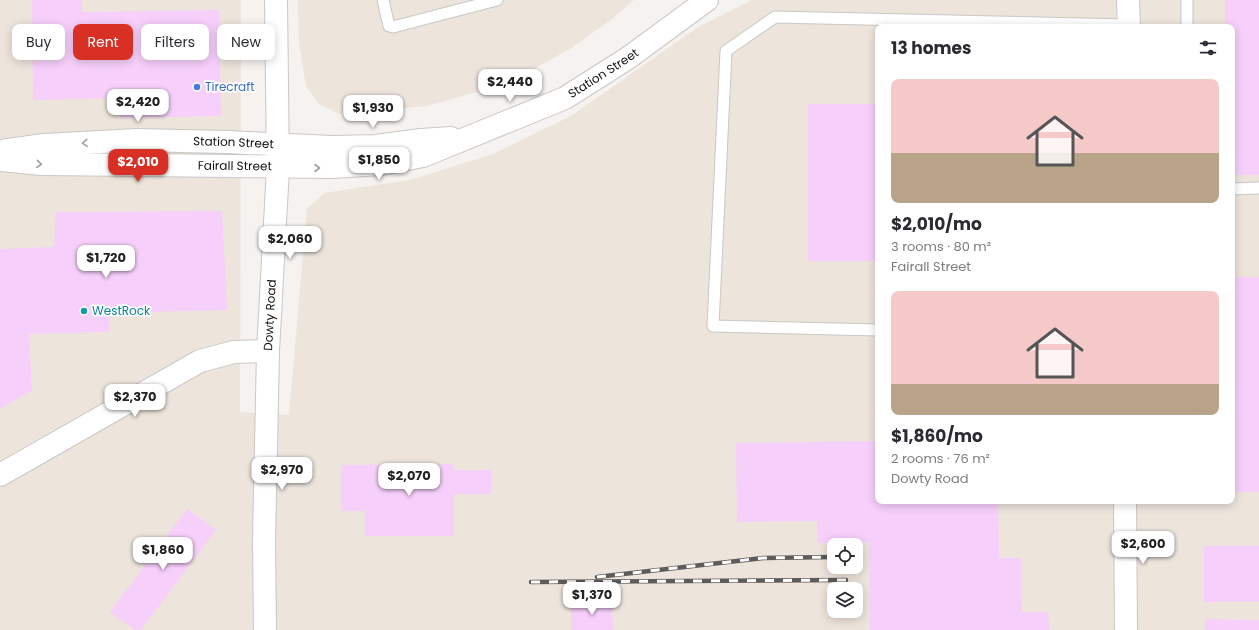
<!DOCTYPE html>
<html lang="en">
<head>
<meta charset="utf-8">
<style>
  body { margin:0; font-family:Poppins,sans-serif; background:#f2f2f3; color:#2b2b33; height:100vh; display:flex; flex-direction:column; font-size:15px; white-space:nowrap }
  * { box-sizing:border-box; margin:0 }
  p { font-size:13px; color:#7c7c81 }
  .icon { flex:none; width:22px; height:22px; fill:none; stroke:currentColor; stroke-width:2; stroke-linecap:round; stroke-linejoin:round }
  .map { position:relative; flex:1; overflow:hidden }
  .panel { position:absolute; left:875px; top:24px; width:360px; height:480px; display:flex; flex-direction:column; background:#fff; border-radius:8px; box-shadow:0 2px 10px #0003 }
  .panel>* { flex:none }
  .top-card { position:absolute; left:12px; top:24px; width:380px; height:36px; display:flex; gap:8px }
  .tools { position:absolute; left:827px; top:538px; display:grid; gap:8px }
  .tools a { display:grid; place-items:center; width:36px; height:36px; border-radius:8px; background:#fff; box-shadow:0 2px 10px #0003; font-size:20px }
  .price { position:absolute; translate:-50% -34px; padding:0 9px; border-radius:8px; background:#fff; color:#222; font-size:13px; line-height:26px; filter:drop-shadow(0 1px 2px #0008) }
  .price::after { content:''; position:absolute; left:50%; top:24px; width:12px; height:9px; margin-left:-6px; background:inherit; clip-path:polygon(0 0,100% 0,50% 100%) }
  .price.on { background:#d93025; color:#fff }
  ul { padding:0; list-style:none }
  li { display:grid; align-content:center; gap:8px; height:212px; padding:0 16px }
  li span { display:grid; place-items:center; height:124px; border-radius:8px; color:#555 }
  li>.icon { margin-inline-start:auto }
  span .icon { width:72px; height:72px; fill:#fffc; stroke-width:1 }
  li b { font-size:17px }
  h2 { display:flex; justify-content:space-between; align-items:center; height:48px; padding:0 16px; font-size:17px }
  .pill { padding:0 14px; border-radius:8px; background:#fff; box-shadow:0 2px 10px #0003; font-size:14px; line-height:36px }
  .pill.on { background:#d93025; color:#fff }
  .map>svg:first-child { display:block }
</style>
</head>
<body>
<div class="map">
<svg width="1259" height="630" viewBox="0 0 1259 630">
  <rect width="100%" height="100%" fill="#f5f2f0"/>
  <path fill="#ede4dc" fill-rule="evenodd" d="M0,0h241l-1,412 49,3 18,-206 17,-16 86,-13 83,-26 78,-38 127,-89 54,-27h507v630h-1259zM878,27h354v474h-354zM834,545h22v22h-22zM834,589h22v22h-22z
    M298,0h336l-22,19 -39,28 -41,23 -48,20 -57,16 -88,8 -20,-10 -13,-18 -7,-42z"/>
  <path fill="#f6cffb" d="M32,0h50v12l137,-2 2,106 -100,2v-20l-88,2z
    M1225,0h34v175h-27v-148h-7z
    M808,104h70v157h-70z
    M222,211l5,99 -118,3v19l-80,2 3,56 -32,19v-160l54,-2 2,-35z
    M1232,277h27v215h-27z
    M878,441v60h120l1,57h22l1,54h26l1,18h-179l-1,-88 -51,1 -1,-22 -80,1 -1,-79z
    M453,464v6h38v24h-37v42h-89v-25h-24v-46z
    M187,509l29,21 -75,100h-6l-25,-18z
    M1204,546h55v56h-55z
    M571,601h41l1,29h-42z
    M1205,619l54,1v10h-54z"/>
  <g fill="none" stroke-linecap="round" stroke-linejoin="round">
    <defs>
      <path id="service" d="M383,0l6,26 4,1 104,-27
        M1187,0v27
        M1232,189l27,-1
        M878,330l-165,-4 13,-275 49,-34 354,8"/>
      <g id="minor">
        <path d="M1128,0l1,27"/>
        <path d="M0,475l200,-114 34,-9 34,-1"/>
        <path d="M1125,501l1,129"/>
        <path id="s1" d="M265,630l-1,-90 4,-189 10,-183 -2,-168"/>
      </g>
      <g id="tertiary">
        <path id="s2" d="M0,151l44,-6 93,-5 90,2 105,5 44,-1 45,-6 30,-2"/>
        <path id="s3" d="M0,160l42,4 290,3 49,-3 42,-8 142,-58 63,-40 79,-58"/>
      </g>
    </defs>
    <use href="#service" stroke="#cac7c5" stroke-width="13"/>
    <use href="#minor" stroke="#cac7c5" stroke-width="24"/>
    <use href="#tertiary" stroke="#cac7c5" stroke-width="24"/>
    <use href="#service" stroke="#fff" stroke-width="11"/>
    <use href="#minor" stroke="#fff" stroke-width="22"/>
    <use href="#tertiary" stroke="#fff" stroke-width="22"/>
    <defs>
      <path id="rail" d="M597,577l166,-19 71,-1
        M531,582l315,-2"/>
    </defs>
    <use href="#rail" stroke="#5e5c5b" stroke-width="4.5"/>
    <use href="#rail" stroke="#fff" stroke-width="3" stroke-dasharray="9" stroke-linecap="butt"/>
  </g>
  <defs><path id="oneway-chevron" d="M-2-3.5L2.5 0L-2 3.5" fill="none" stroke-width="1.6" stroke-linecap="round" stroke-linejoin="round"/></defs>
  <g stroke="#a0a09f">
    <use href="#oneway-chevron" transform="translate(85 143) rotate(177)"/>
    <use href="#oneway-chevron" transform="translate(39 164) rotate(5)"/>
    <use href="#oneway-chevron" transform="translate(317 168)"/>
  </g>
  <circle fill="#3f7fe0" stroke="#fff" stroke-width="1.5" cx="197" cy="87" r="4"/>
  <circle fill="#0f9aa8" stroke="#fff" stroke-width="1.5" cx="84" cy="311" r="4"/>
  <g text-anchor="middle" stroke-width="3.5" stroke-linejoin="round" paint-order="stroke">
    <g font-size="12" fill="#121110" stroke="#fff">
      <text dy="4" stroke="none"><textPath href="#s3" startOffset="623">Station Street</textPath></text>
      <text dy="4" stroke="none"><textPath href="#s2" startOffset="234">Station Street</textPath></text>
      <text dy="4" stroke="none"><textPath href="#s3" startOffset="235">Fairall Street</textPath></text>
      <text dy="4" stroke="none"><textPath href="#s1" startOffset="315">Dowty Road</textPath></text>
    </g>
    <g font-size="12" fill="#366cbe" stroke="#fff" text-anchor="start">
      <text x="205" y="91">Tirecraft</text>
    </g>
    <g font-size="12" fill="#0d838f" stroke="#fff" text-anchor="start">
      <text x="92" y="315">WestRock</text>
    </g>
  </g>
</svg>
<div class="tools">
<a><svg class="icon" aria-label="locate" viewBox="0 0 24 24"><circle cx="12" cy="12" r="6"/><path d="M12 2v4M12 18v4M2 12h4M18 12h4"/></svg></a>
<a><svg class="icon" aria-label="layers" viewBox="0 0 24 24"><path d="M12 4l9 5-9 5-9-5zM3 14l9 5 9-5"/></svg></a>
</div>
<b class="price" style="left:510px;top:103px">$2,440</b>
<b class="price" style="left:138px;top:123px">$2,420</b>
<b class="price" style="left:373px;top:129px">$1,930</b>
<b class="price" style="left:379px;top:181px">$1,850</b>
<b class="price on" style="left:138px;top:183px">$2,010</b>
<b class="price" style="left:290px;top:260px">$2,060</b>
<b class="price" style="left:106px;top:279px">$1,720</b>
<b class="price" style="left:135px;top:418px">$2,370</b>
<b class="price" style="left:282px;top:491px">$2,970</b>
<b class="price" style="left:409px;top:497px">$2,070</b>
<b class="price" style="left:1143px;top:565px">$2,600</b>
<b class="price" style="left:163px;top:571px">$1,860</b>
<b class="price" style="left:592px;top:616px">$1,370</b>
<div class="top-card">
<a class="pill">Buy</a>
<a class="pill on">Rent</a>
<a class="pill">Filters</a>
<a class="pill">New</a>
</div>
<section class="panel">
<h2>13 homes<svg class="icon" aria-label="filters" viewBox="0 0 24 24"><path d="M4 7h16M4 17h16"/><circle cx="9" cy="7" r="2"/><circle cx="15" cy="17" r="2"/></svg></h2>
<ul>
<li><span style="background:linear-gradient(#f6c9c9 60%,#b9a48a 0)"><svg class="icon" aria-label="home" viewBox="0 0 24 24"><path d="M3 11l9-7 9 7M6 9v11h12V9"/></svg></span><div><b>$2,010/mo</b><p>3 rooms · 80 m²</p><p>Fairall Street</p></div></li>
<li><span style="background:linear-gradient(#f6c9c9 75%,#b9a48a 0)"><svg class="icon" aria-label="home" viewBox="0 0 24 24"><path d="M3 11l9-7 9 7M6 9v11h12V9"/></svg></span><div><b>$1,860/mo</b><p>2 rooms · 76 m²</p><p>Dowty Road</p></div></li>
</ul>
</section>
</div>
</body>
</html>
